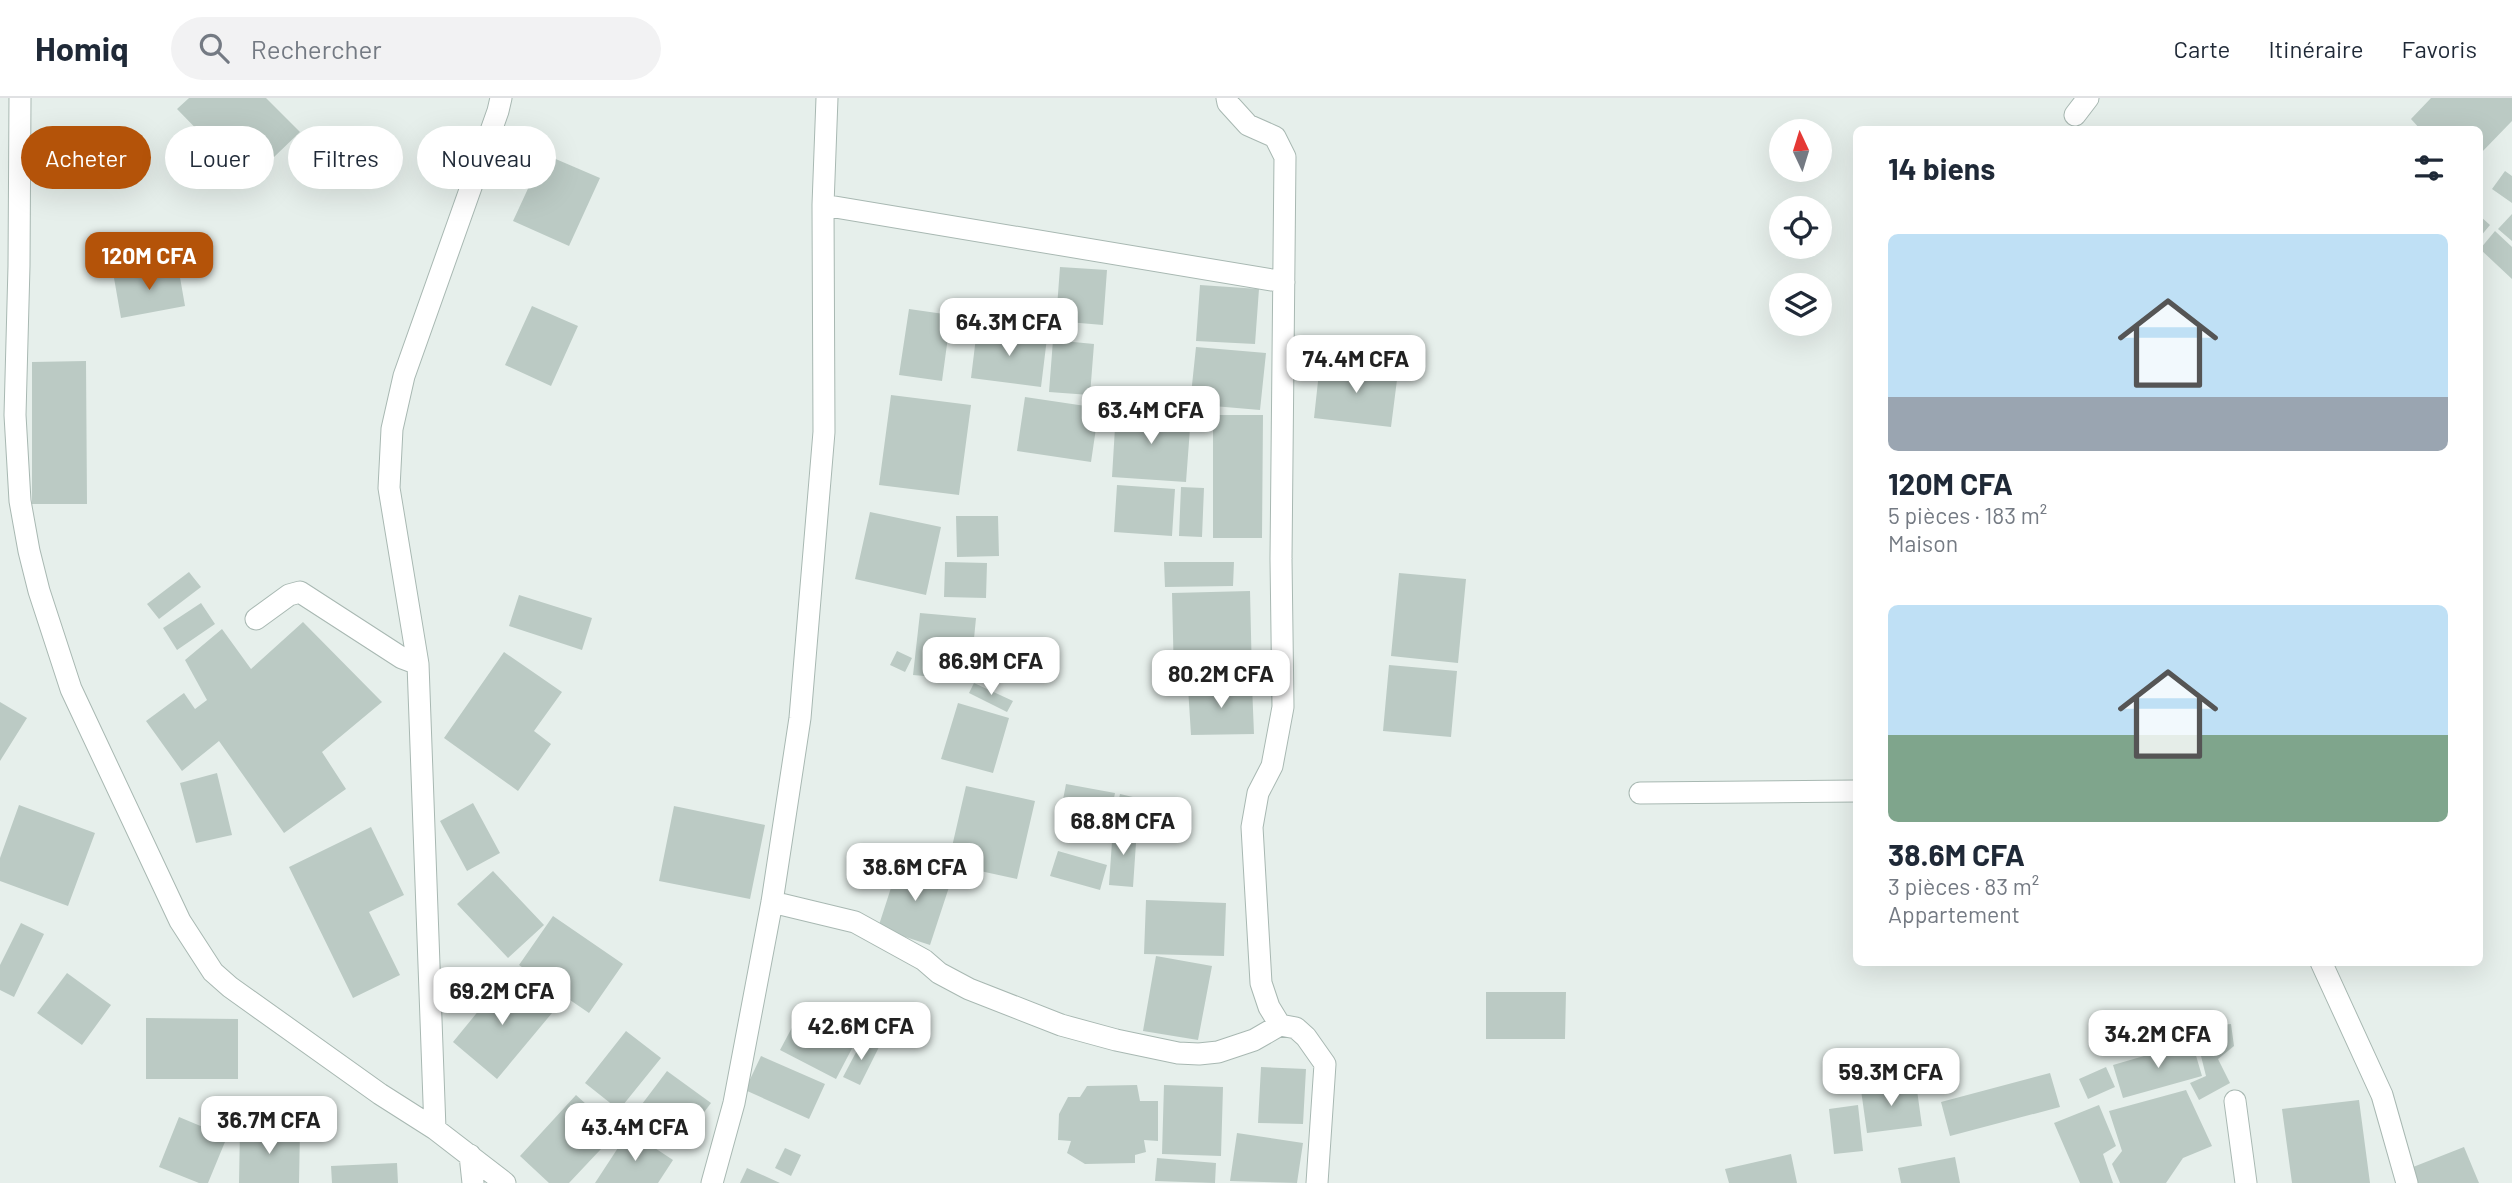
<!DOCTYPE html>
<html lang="fr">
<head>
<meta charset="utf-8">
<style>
  body { margin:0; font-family:Barlow,sans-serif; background:#f2f2f3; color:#1f2937; height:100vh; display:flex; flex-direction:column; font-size:26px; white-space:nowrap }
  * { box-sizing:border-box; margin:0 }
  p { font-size:23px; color:#747a83 }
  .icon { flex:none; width:38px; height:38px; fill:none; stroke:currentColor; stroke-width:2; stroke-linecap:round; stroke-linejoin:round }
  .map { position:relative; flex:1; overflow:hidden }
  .side { position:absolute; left:1853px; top:28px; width:630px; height:840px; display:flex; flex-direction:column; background:#fff; border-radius:10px; box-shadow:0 7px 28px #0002 }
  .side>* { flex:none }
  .banner { position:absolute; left:21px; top:28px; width:665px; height:63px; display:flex; gap:14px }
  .needle { width:46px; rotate:356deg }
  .fabs { position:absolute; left:1769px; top:21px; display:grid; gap:14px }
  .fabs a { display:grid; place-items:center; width:63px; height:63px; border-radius:50%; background:#fff; box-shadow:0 7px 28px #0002; font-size:35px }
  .price { position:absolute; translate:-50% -60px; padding:0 16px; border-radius:14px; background:#fff; color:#222; font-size:23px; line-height:46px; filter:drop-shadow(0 2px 4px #0008) }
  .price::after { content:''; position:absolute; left:50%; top:42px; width:21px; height:16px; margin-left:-10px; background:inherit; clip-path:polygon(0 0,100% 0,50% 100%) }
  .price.active { background:#b45309; color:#fff }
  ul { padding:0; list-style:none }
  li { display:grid; align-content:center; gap:14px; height:371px; padding:0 35px }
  li span { display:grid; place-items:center; height:217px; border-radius:10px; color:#555 }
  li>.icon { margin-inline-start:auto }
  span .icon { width:126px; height:126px; fill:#fffc; stroke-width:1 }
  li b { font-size:30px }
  h2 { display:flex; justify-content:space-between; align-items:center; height:84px; padding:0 35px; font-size:30px }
  .chip { padding:0 24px; border-radius:32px; background:#fff; box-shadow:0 7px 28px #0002; font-size:24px; line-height:63px }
  .chip.active { background:#b45309; color:#fff }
  header { display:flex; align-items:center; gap:42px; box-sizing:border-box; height:98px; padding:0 35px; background:#fff; border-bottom:2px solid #e0e1e3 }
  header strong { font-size:33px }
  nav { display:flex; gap:38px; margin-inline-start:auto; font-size:24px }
  .search { width:490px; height:63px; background:#f2f2f3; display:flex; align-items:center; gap:18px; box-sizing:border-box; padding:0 24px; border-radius:38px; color:#747a83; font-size:26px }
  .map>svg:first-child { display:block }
</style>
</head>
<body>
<header>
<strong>Homiq</strong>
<div class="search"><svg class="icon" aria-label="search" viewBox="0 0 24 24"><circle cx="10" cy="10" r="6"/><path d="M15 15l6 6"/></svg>Rechercher</div>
<nav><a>Carte</a><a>Itinéraire</a><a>Favoris</a></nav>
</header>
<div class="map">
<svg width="2512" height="1085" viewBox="0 0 2512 1085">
  <rect width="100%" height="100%" fill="#e6efeb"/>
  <path fill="#bbcac4" d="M189,0h77l34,34 -52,50 -71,-73z
    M2431,0h81v23l-32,33v-24h-59l-10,-11z
    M544,56l56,24 -31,68 -56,-25z
    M2505,73l7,5v27l-20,-14z
    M2512,116v27l-14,-12z
    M2480,118l10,9 -10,12z
    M2495,133l17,16v32l-32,-30z
    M178,168l7,40 -64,12 -7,-40z
    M1060,169l47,3 -4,55 -47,-4z
    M1200,187l59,4 -4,55 -59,-3z
    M532,208l46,20 -27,60 -46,-21z
    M909,211l42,6 -9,66 -43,-6z
    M977,231l70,9 -6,49 -70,-9z
    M1053,242l41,4 -4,51 -41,-3z
    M1196,249l70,6 -6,57 -70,-6z
    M86,263l1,143h-55v-142z
    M1320,265l78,9 -7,55 -77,-9z
    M891,297l80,10 -12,90 -80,-10z
    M1025,299l74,11 -8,54 -74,-11z
    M1116,313l75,4 -5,67 -74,-5z
    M1213,317h50l-1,123h-49z
    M1117,387l58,4 -3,47 -58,-4z
    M1181,389l23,1 -2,49 -23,-1z
    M870,414l71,15 -15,68 -71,-16z
    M956,418h42l1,40 -42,1z
    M945,464l42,1 -1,35 -42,-1z
    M1164,464h70l-1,24 -68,1z
    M189,474l12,15 -42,32 -12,-15z
    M1399,475l67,6 -8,84 -67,-7z
    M1250,493l2,86 -78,2 -2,-86z
    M519,497l73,23 -10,32 -73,-24z
    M201,505l14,21 -38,26 -14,-22z
    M920,515l56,5 -6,62 -57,-5z
    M303,524l79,80 -60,50 24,37 -62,44 -65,-92 -37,30 -36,-50 38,-28 11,16 12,-9 -22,-40 37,-31 29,40z
    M897,553l15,7 -7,14 -15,-7z
    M504,554l58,40 -28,39 17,13 -33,47 -74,-53z
    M1389,567l68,6 -6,66 -68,-6z
    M974,585l39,18 -6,11 -38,-19z
    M1252,587l2,49 -63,1 -3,-48z
    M0,604l27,16 -27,43z
    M958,605l51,15 -16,55 -52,-14z
    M217,675l15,62 -36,8 -16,-60z
    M1066,686l49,9 -5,26 -49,-9z
    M966,688l69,15 -18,78 -69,-15z
    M1120,696l30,7 -4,21 -31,-7z
    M473,705l27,50 -33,18 -27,-50z
    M19,707l76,28 -27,73 -68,-25v-23z
    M674,708l91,19 -15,74 -91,-18z
    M371,729l33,68 -35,17 31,63 -47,23 -64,-131z
    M1113,729l24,1 -4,59 -24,-2z
    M1058,753l49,14 -7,25 -50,-14z
    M900,762l52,18 -22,67 -52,-17z
    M493,773l51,54 -36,33 -51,-54z
    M1146,802l80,3 -2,53 -80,-2z
    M553,818l70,48 -34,49 -70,-48z
    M21,825l23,11 -30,63 -14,-7v-25z
    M1156,858l56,10 -14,74 -55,-9z
    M67,875l44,32 -29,40 -45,-32z
    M507,878l45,37 -55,66 -44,-37z
    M1486,894h80l-1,47h-79z
    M803,909l56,28 -23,44 -56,-29z
    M146,920l92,1v60h-92z
    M2231,926l3,22 -16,13 12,24 -31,17 -9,-17 16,-7 -8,-32 -1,-17z
    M626,933l35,27 -42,52 -34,-27z
    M863,941l16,8 -19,38 -17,-8z
    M2192,944l10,34 -79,22 -10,-33z
    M761,958l64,28 -16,35 -64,-29z
    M1261,969l45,2 -3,55 -45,-1z
    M2106,969l9,20 -27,12 -9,-20z
    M667,973l44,32 -34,45 -44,-32z
    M2050,975l10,34 -110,29 -9,-34z
    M1916,985l6,43 -55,7 -6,-43z
    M1137,987l3,16h18v40l-14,-1 2,12 -11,3v8l-50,1 -18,-11 4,-12 -13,-1 1,-26 9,-17h12l7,-11z
    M1164,987l59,2 -2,69 -59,-2z
    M2186,992l26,56 -29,12 -17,25h-46l-8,-19 10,-13 -13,-40z
    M576,997l41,37 -48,51h-20l-29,-27z
    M2359,1002l11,83h-78l-10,-74z
    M1858,1007l5,46 -29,3 -5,-45z
    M2099,1007l17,41 -13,8 10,29h-33l-26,-60z
    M179,1019l48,20 -19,46h-9l-40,-16z
    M240,1030l60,1 -1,54h-60z
    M629,1033l44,29 -15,23h-63z
    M1237,1035l66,10 -6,40 -67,-2z
    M2464,1049l15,36h-65l-6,-14z
    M785,1050l16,7 -10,21 -16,-8z
    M1791,1056l6,29h-68l-4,-14z
    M1955,1059l5,26h-59l-3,-15z
    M1157,1060l59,5 -1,20 -60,-2z
    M397,1065l1,20h-66l-1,-17z
    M747,1070l33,15h-40z"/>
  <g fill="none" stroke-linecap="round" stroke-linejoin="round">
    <defs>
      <path id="minor" d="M20,0l-1,168 -4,149 5,86 9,50 10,40 32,98 109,232 33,51 17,15 150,107 55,35 70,54
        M1227,0l1,5 20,22 27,12 10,20 -4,402 2,148 -11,59 -14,27 -6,34 9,156 8,24 11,18 16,3 10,9 19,27 -8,119
        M2075,17l13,-17
        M823,107l461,77
        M256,521l33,-24 11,-3 102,66 16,6 17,465
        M418,566l-29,-176 3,-59 12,-53 94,-265 3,-13
        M1640,695l217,-2
        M772,804l83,20 69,38 15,13 30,16 92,36 55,15 62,13 21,1 19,-2 36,-12 26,-15
        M2321,864l61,133 25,88
        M2235,1003l11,82
        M470,1057l3,28
        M712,1085l22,-80 38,-201 28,-184 24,-286 -1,-227 4,-107"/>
    </defs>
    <use href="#minor" stroke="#a8b8b2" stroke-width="23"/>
    <use href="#minor" stroke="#fff" stroke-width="21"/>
  </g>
</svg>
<div class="fabs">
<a><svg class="needle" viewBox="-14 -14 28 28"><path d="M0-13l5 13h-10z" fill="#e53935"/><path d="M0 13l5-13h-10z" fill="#747a83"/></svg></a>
<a><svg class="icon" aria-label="locate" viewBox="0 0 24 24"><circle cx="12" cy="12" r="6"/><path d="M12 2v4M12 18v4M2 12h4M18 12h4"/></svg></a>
<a><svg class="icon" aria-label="layers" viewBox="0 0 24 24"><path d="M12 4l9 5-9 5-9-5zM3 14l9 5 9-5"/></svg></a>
</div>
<b class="price active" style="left:149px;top:194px">120M CFA</b>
<b class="price" style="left:1009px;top:260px">64.3M CFA</b>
<b class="price" style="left:1356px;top:297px">74.4M CFA</b>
<b class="price" style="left:1151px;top:348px">63.4M CFA</b>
<b class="price" style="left:991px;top:599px">86.9M CFA</b>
<b class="price" style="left:1221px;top:612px">80.2M CFA</b>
<b class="price" style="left:1123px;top:759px">68.8M CFA</b>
<b class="price" style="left:915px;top:805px">38.6M CFA</b>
<b class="price" style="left:502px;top:929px">69.2M CFA</b>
<b class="price" style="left:861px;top:964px">42.6M CFA</b>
<b class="price" style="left:2158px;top:972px">34.2M CFA</b>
<b class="price" style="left:1891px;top:1010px">59.3M CFA</b>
<b class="price" style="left:269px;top:1058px">36.7M CFA</b>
<b class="price" style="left:635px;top:1065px">43.4M CFA</b>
<div class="banner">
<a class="chip active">Acheter</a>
<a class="chip">Louer</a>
<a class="chip">Filtres</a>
<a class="chip">Nouveau</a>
</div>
<section class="side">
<h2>14 biens<svg class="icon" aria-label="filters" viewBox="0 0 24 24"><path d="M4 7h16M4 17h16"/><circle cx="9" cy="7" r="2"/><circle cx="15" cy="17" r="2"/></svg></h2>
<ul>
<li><span style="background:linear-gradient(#bfe0f5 75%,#9aa5b1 0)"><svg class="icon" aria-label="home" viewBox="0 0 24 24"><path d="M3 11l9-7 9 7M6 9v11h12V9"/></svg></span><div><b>120M CFA</b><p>5 pièces · 183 m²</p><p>Maison</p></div></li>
<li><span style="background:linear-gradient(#bfe0f5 60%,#7fa58c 0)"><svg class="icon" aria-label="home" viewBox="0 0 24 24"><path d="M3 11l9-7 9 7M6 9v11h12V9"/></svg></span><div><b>38.6M CFA</b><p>3 pièces · 83 m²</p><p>Appartement</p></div></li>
</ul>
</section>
</div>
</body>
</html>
